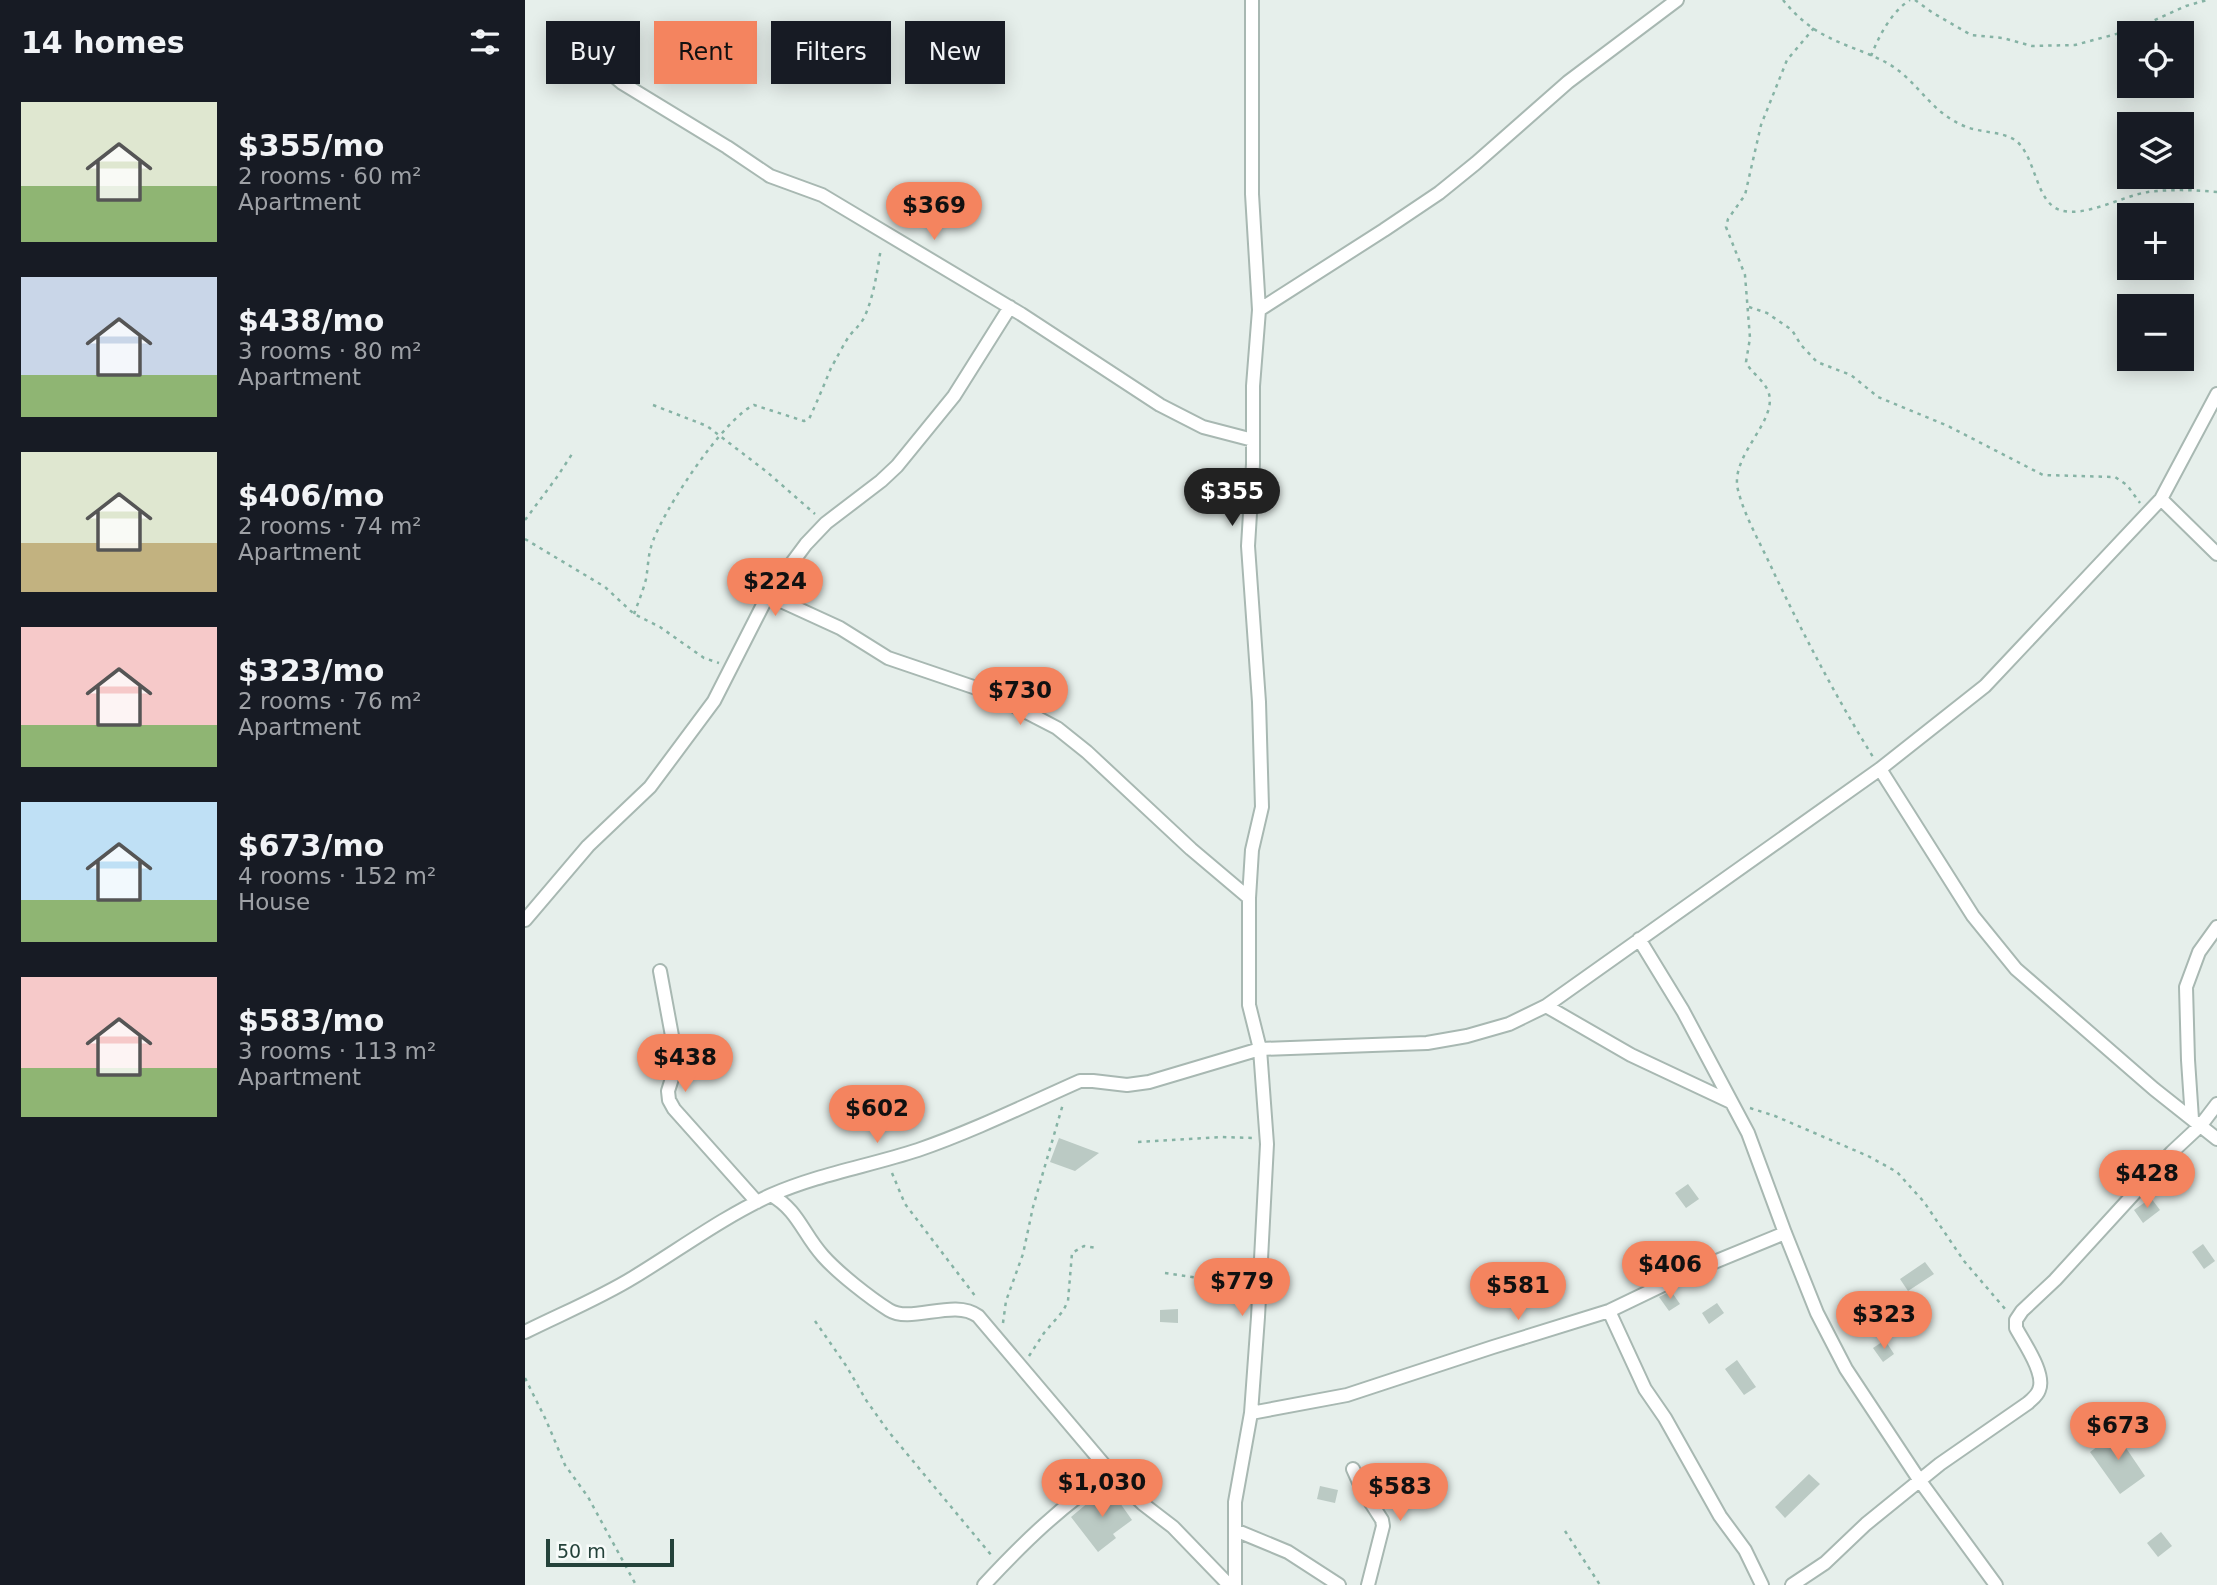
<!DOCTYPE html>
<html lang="en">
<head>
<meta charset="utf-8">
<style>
  body { margin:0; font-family:"DejaVu Sans",sans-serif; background:#242831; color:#f1f3f6; height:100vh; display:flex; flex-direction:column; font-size:26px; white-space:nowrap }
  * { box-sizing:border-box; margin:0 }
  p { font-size:23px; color:#9ea1a6 }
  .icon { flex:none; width:38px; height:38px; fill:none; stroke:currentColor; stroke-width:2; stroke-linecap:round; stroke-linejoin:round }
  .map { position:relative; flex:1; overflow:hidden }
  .details { display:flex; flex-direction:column; background:#171b24; width:525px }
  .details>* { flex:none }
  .guide { position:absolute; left:21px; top:21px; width:665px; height:63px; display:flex; gap:14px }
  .buttons { position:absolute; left:1592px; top:21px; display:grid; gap:14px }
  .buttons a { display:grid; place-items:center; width:77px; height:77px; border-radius:0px; background:#171b24; box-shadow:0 4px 18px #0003; font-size:35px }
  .scale { position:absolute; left:21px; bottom:18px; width:128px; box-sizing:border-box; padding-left:7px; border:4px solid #24423a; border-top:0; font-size:19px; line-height:24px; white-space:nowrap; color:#24423a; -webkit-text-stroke:5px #f7fbf9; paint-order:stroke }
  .price { position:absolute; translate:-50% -60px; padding:0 16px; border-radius:24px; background:#f4845f; color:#111; font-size:23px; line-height:46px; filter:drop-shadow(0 2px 4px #0008) }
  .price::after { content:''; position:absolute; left:50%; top:42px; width:21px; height:16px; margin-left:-10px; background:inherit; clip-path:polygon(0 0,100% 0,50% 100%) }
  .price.selected { background:#222; color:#fff }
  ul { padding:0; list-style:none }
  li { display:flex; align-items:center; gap:21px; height:175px; padding:0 21px }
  li span { display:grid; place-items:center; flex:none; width:196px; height:140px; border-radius:0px; color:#555 }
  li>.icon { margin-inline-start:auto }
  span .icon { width:84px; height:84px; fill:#fffc; stroke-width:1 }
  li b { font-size:30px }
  h2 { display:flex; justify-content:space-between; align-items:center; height:84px; padding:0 21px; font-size:30px }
  .chip { padding:0 24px; border-radius:0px; background:#171b24; box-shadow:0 4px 18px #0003; font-size:24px; line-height:63px }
  .chip.selected { background:#f4845f; color:#111 }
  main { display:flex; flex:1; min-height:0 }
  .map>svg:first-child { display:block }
</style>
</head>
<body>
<main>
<section class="details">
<h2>14 homes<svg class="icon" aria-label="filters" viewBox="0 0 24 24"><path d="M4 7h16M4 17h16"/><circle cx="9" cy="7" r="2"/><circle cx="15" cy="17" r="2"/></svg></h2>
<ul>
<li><span style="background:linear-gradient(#dfe7d0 60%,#8fb573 0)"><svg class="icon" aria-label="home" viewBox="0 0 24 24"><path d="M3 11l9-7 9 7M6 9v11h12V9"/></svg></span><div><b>$355/mo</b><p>2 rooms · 60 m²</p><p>Apartment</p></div></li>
<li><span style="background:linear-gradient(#c9d6e8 70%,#8fb573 0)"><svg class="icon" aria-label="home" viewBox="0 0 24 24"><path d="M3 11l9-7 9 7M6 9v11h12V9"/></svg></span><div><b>$438/mo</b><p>3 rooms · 80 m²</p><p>Apartment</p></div></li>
<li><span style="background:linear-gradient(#dfe7d0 65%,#c2b280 0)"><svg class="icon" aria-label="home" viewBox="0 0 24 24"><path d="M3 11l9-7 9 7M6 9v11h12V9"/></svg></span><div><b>$406/mo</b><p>2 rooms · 74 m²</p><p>Apartment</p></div></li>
<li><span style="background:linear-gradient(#f6c9c9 70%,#8fb573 0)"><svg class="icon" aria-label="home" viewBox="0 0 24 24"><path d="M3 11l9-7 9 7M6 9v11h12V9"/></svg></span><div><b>$323/mo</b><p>2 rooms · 76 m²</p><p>Apartment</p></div></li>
<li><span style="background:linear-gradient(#bfe0f5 70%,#8fb573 0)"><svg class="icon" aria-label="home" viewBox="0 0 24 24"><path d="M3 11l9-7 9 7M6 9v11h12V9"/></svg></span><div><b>$673/mo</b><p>4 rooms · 152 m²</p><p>House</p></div></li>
<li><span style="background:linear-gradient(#f6c9c9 65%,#8fb573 0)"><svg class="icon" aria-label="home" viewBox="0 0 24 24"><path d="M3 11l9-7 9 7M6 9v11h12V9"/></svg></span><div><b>$583/mo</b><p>3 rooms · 113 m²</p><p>Apartment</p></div></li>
</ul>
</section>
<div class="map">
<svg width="1692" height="1585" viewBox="0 0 1692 1585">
  <rect width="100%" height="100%" fill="#e6efeb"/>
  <path fill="#bbcac4" d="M534,1138l40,15 -24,18 -25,-9z
    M1163,1184l11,15 -13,9 -11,-15z
    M1626,1198l9,12 -17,13 -9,-13z
    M1678,1244l12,17 -11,8 -12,-17z
    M1400,1262l9,12 -26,17 -8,-12z
    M1146,1291l9,13 -11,7 -10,-14z
    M1192,1303l7,10 -15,11 -7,-11z
    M653,1309v14l-18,-1v-12z
    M1360,1340l9,14 -11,8 -10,-14z
    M1212,1360l19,27 -12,8 -19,-26z
    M1596,1429l11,15 -6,4 19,28 -25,18 -30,-42z
    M1284,1474l11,10 -35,34 -10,-11z
    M583,1486l24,34 -19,14 3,4 -18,14 -27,-35z
    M795,1486l18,4 -3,13 -18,-4z
    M1636,1532l11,14 -14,11 -11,-14z"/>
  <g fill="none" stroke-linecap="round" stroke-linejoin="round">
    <defs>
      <path id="street" d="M78,67l19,16 105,64 43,29 52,19 199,119 139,91 43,22 50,13
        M734,310l125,-80 55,-37 37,-30 92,-81 109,-82
        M1636,499l56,55
        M243,595l72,33 48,30 100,34 69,36 30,24 104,97 58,49
        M1355,769l93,147 43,53 138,120 63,50
        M0,920l63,-74 62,-59 64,-86 54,-106 38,-51 20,-21 55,-42 16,-15 57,-70 56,-89
        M1114,939l44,72 65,122 37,100 32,80 29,56 74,112 76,104
        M135,971l15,81v17l-7,22 1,9 5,9 83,93
        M1021,1006l85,49 100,47
        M1667,1119l-4,-59 -2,-73 13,-35 18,-25
        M246,1195c27,15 32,39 52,61 15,17 47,42 66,54 22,14 65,-12 89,6l133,157 32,31 30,23 56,58
        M1084,1311l36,78 20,29 55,98 25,34 17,35
        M0,1332c36,-18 75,-34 109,-55 46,-28 89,-60 137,-82 48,-21 98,-29 147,-45 55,-19 108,-45 162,-69h13l34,4 22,-3 111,-33 167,-6 40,-7 42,-12 37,-18 334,-237 105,-83 176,-187 56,-105
        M726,1413l96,-18 146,-48 116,-36 81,-39 95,-39
        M828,1469l9,20 20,31 1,6 -15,59
        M710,1530l53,22 51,33
        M459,1585c40,-43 78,-80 127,-112
        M710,1585v-83l16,-89 7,-96 9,-173 -7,-95 -11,-44v-107l3,-48 10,-43 -3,-105 -11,-156 5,-82v-78l6,-76 -7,-116v-194
        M1267,1585l33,-22 41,-39 74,-60 88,-61c4,-4 9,-7 11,-13 7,-16 -15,-47 -23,-62v-8l6,-9 33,-31 117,-128 29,-27 16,-21"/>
    </defs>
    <use href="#street" stroke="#a8b8b2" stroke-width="16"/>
    <path stroke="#86b3a5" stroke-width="2.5" stroke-dasharray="3.5 5" stroke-linecap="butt" d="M1258,0c12,15 28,29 45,37 25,13 55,19 76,38 21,19 32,39 60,51 16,7 37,5 51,14 21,15 20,62 45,70 25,8 62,-14 88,-18 23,-3 46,-2 69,0
      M1390,0l18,13 38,22 32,3 29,8 43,-1 60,-16 51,-23 21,-6
      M1289,28l-27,32 -26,65 -16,70 -17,24 -2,8 19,48 5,63 -4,24c5,11 17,17 22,29 12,29 -39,64 -30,99 7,28 24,56 36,83 30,63 62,124 99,184
      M1346,56c8,-20 20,-44 39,-56
      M1224,307l18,6 25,17 9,15 16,17 34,13 27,22 70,29 95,49 72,2 12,8 13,18
      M128,405l54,21 60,46 48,42
      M0,520l32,-43 17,-26
      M0,539l80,48 29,27 26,13 44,31 15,5
      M109,614c4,-11 9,-23 12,-35 2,-11 2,-22 5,-32 9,-33 73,-129 103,-142l50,16 5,-2c8,-17 15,-34 22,-51 3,-5 16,-30 19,-33 5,-6 10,-10 14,-17 10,-22 13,-46 17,-70
      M1225,1108l25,8 93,40 29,16 27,30 40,59 42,49
      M613,1142l84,-5 31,1
      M367,1173l13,31 71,93
      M640,1273l81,12
      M290,1321l32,46 19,33 22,31 104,125
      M478,1323l3,-22 17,-47 10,-47 30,-103
      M504,1356l15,-23 19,-22 5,-10 4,-48 12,-7 13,2
      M0,1378l21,42 19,45 23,32 48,88
      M1040,1531l35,54"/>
    <use href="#street" stroke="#fff" stroke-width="12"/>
  </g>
</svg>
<div class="buttons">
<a><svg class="icon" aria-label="locate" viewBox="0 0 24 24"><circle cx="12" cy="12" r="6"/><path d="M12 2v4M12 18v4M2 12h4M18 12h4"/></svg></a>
<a><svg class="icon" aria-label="layers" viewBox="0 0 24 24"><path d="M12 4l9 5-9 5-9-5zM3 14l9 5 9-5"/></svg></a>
<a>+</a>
<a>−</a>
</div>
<div class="scale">50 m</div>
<b class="price" style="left:409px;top:242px">$369</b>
<b class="price selected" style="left:707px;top:528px">$355</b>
<b class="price" style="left:250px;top:618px">$224</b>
<b class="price" style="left:495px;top:727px">$730</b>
<b class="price" style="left:160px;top:1094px">$438</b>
<b class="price" style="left:352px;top:1145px">$602</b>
<b class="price" style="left:1622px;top:1210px">$428</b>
<b class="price" style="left:1145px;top:1301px">$406</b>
<b class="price" style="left:717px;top:1318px">$779</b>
<b class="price" style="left:993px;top:1322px">$581</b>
<b class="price" style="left:1359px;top:1351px">$323</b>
<b class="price" style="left:1593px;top:1462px">$673</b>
<b class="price" style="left:577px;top:1519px">$1,030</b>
<b class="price" style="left:875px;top:1523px">$583</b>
<div class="guide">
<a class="chip">Buy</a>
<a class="chip selected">Rent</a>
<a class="chip">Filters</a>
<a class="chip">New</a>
</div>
</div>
</main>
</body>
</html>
